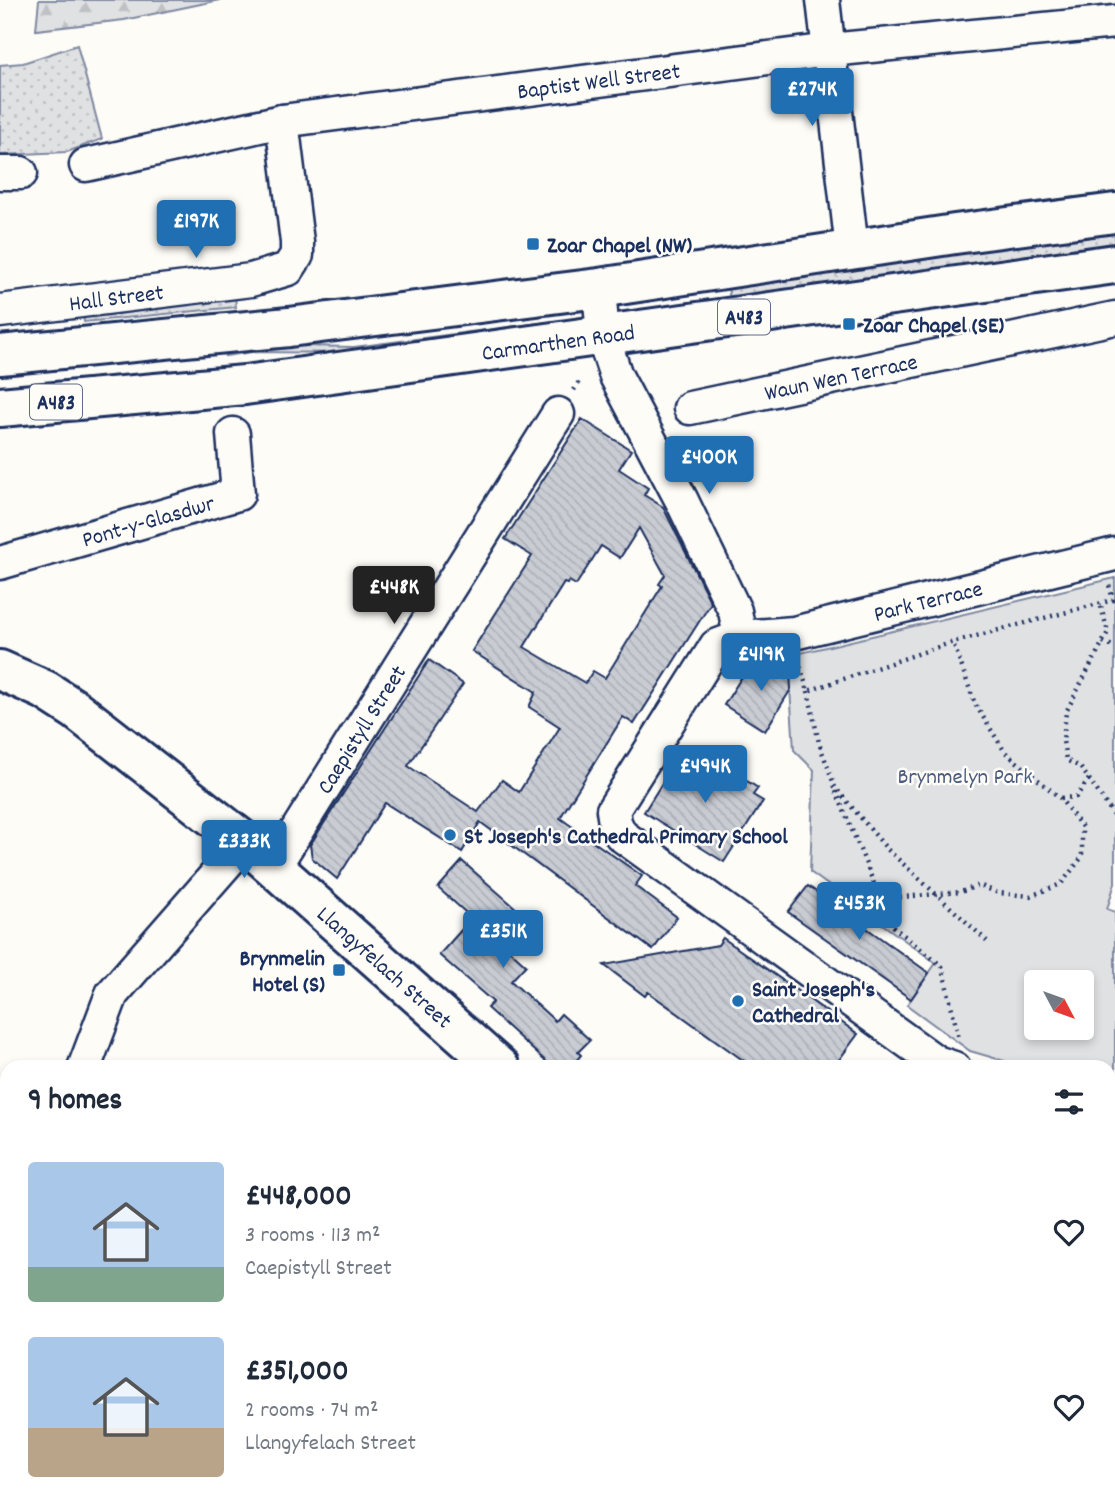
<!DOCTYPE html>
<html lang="en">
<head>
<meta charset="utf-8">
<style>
  body { margin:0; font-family:Dekko,sans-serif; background:#f6f6f7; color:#1f2937; height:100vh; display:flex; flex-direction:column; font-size:26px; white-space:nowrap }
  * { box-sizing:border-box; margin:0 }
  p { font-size:23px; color:#747a83 }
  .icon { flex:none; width:38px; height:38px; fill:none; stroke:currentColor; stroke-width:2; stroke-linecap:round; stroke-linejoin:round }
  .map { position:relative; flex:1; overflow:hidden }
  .panel { position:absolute; left:0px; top:1060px; width:1116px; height:450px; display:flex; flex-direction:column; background:#fff; border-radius:21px 21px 0 0; box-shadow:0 4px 10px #0003 }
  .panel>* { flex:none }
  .needle { width:46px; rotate:131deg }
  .controls { position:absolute; left:1024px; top:970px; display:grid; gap:14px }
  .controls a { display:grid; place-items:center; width:70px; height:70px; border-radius:7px; background:#fff; box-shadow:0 4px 10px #0003; font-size:35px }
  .price { position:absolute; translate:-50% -60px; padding:0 16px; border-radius:7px; background:#1f6fb2; color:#fff; font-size:23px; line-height:46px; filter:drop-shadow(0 2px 4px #0008) }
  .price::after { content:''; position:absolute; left:50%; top:42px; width:21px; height:16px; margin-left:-10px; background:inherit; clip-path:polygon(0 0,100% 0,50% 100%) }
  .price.selected { background:#222; color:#fff }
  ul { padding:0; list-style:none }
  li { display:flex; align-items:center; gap:21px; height:175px; padding:0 28px }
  li span { display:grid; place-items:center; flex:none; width:196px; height:140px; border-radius:7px; color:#555 }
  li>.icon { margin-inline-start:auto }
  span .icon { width:84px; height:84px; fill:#fffc; stroke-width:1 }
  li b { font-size:30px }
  h2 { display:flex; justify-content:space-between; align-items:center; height:84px; padding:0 28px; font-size:30px }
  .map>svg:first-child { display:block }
</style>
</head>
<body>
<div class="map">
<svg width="1115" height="1510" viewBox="0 0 1115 1510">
  <defs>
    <pattern id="grass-dots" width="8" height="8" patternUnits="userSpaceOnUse" patternTransform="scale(1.75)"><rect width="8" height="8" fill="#e0e1e3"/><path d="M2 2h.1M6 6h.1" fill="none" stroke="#c0c1c5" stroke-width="1.8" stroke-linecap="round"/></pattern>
    <pattern id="forest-firs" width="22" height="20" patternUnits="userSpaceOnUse" patternTransform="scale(1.75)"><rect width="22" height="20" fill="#e0e1e3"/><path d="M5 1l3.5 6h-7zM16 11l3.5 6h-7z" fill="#c0c1c5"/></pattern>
    <pattern id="building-back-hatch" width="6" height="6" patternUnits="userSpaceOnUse" patternTransform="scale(1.75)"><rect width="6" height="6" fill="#c9ccd3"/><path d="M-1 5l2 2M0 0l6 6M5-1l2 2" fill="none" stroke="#acb0b8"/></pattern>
  </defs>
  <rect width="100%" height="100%" fill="#fdfcf7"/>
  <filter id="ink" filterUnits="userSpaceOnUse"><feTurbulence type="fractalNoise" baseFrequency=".0143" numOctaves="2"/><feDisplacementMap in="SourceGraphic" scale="14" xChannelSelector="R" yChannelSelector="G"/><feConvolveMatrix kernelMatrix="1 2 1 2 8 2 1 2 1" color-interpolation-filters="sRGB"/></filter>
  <g filter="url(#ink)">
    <path fill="url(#grass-dots)" stroke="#7e88a0" stroke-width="2" d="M77,45l25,94 -35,13 -67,3v-90l23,-2z
      M1115,226v23l-384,55 -4,-22z
      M235,296l1,11 -152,15 -1,-10z
      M547,322l1,7 -193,24 -103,-1 -27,4 -1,-8 28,-3 102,2z
      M1110,1256l5,1v122l-5,-2z"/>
    <path fill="url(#forest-firs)" stroke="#7e88a0" stroke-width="2" d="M39,0h181l-96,20 -88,10z"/>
    <path fill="#e0e1e3" stroke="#7e88a0" stroke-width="2" fill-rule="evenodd" d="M1115,578v305l-8,26 8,3v183l-5,-1v-26l-85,-1 -55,-16 -63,-46 29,-42 -126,-91 4,-102 -20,-20 -6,-94zM1036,982h46v45h-46z"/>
    <path fill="url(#building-back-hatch)" stroke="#1b2f5e" stroke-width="2" fill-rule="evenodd" d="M582,419l49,31 -12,19 29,19 -4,7 19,12 48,96 -77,121 -11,-7 -63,101 82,58 -7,10 42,31 -24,33 -173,-128 -18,30 -77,-49 -48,76 -25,-21 -2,-13 119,-185 34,24 -55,82 70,46 24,-32 17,12 41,-65 -31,-20 7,-15 -64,-41 60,-95 -27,-17zM639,528l26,47 -6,9 3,2 -57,92 -12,-7 -8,12 -61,-36 40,-64 3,1 2,-3 7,4 25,-39 19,12z
      M772,660l18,12 1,17 -26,42 -41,-26 26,-41z
      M682,751l31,19 5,-7 40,25 -5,7 10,6 -39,61 -80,-50z
      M462,861l56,49 -23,27 31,28 -15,16 44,40 6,-7 29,26 -12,12 3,3 -11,13h-17l-66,-60 6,-6 -54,-47 33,-37 -34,-30z
      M808,886l121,87 -18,26 -123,-87z
      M723,938l135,96 -25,34h-79l-106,-76 -3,4 -41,-31 114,-20z"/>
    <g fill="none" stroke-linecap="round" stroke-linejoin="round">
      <defs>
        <g id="minor">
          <path d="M823,0l29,249"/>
          <path id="s1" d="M86,165l196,-44 548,-71 285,-28"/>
          <path d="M0,173h21"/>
          <path d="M599,288l4,49 13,39 66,125 53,110 5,26"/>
          <path id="s2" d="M0,311l251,-31 37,-11 9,-14v-13l-15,-121"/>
          <path id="s3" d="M690,408l425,-90"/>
          <path id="s4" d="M0,563l238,-69 -5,-60"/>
          <path id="s5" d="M274,867l284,-453"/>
          <path d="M84,1068l28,-74 133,-152"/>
          <path id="s6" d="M954,1068l-18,-6 -315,-227 -6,-12 -2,-13 103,-164 24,-9 54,-4 321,-79"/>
          <path d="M1110,1117l5,2"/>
          <path d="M0,1198l7,2"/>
          <path d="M0,1361l7,4"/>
          <path d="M1110,1441l5,1"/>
          <path d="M181,1503l8,7"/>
          <path d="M796,1503l36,7"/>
          <path d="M924,1510l14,-7"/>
        </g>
        <g id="major">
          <path d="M0,355l289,-28 310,-39 356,-54 160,-21"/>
          <path id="s7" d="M0,407l245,-22 870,-121"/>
          <path id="s8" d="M0,670l45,20 31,20 169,132 255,226"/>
          <path d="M1110,1389l5,1"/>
        </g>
      </defs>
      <use href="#minor" stroke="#1b2f5e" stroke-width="37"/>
      <use href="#major" stroke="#1b2f5e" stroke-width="44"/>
      <path stroke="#1b2f5e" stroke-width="4.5" stroke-dasharray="2 5" stroke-linecap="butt" d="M574,390l7,-12
        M1103,642l12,5
        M798,660l10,31 145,-49 160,-42 -4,-15
        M808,691l11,52 16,44 52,62 100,92
        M1089,779l26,38
        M836,791l55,134 51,41 17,73
        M1061,798l15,-1 13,-18 -9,-12 -14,-7 -3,-19 3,-29 42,-80 -8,-29
        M879,899l82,-7 18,-7 19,8 32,3 31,-12 21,-27v-30l-22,-29 -55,-46 -30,-48 -22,-62"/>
      <use href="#minor" stroke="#fdfcf7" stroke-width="32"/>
      <use href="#major" stroke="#fdfcf7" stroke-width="38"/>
    </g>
  </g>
  <g fill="#1f6fb2" stroke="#fdfcf7" stroke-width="2.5">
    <rect x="526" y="237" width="14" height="14" rx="3.5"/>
    <rect x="842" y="317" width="14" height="14" rx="3.5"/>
    <circle cx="450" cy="835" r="7"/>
    <rect x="332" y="963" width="14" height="14" rx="3.5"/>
    <circle cx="738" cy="1001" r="7"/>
  </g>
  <g text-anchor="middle" stroke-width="5" stroke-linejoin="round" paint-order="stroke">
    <g fill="#fdfcf7" stroke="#5f6c8c" stroke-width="2">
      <rect x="718" y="299.5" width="52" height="35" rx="5"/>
      <rect x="30" y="384.5" width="52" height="35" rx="5"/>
    </g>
    <g font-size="21" font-weight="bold" fill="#1b2f5e">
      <text x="744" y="324">A483</text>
      <text x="56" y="409">A483</text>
    </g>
    <g font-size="23" fill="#1b2f5e" stroke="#fdfcf7">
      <text dy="8" stroke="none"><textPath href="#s1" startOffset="520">Baptist Well Street</textPath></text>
      <text dy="8" stroke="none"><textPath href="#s2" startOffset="117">Hall Street</textPath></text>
      <text dy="8" stroke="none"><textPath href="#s7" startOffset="562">Carmarthen Road</textPath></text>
      <text dy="8" stroke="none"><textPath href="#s3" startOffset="154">Waun Wen Terrace</textPath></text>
      <text dy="8" stroke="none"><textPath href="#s4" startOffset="154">Pont-y-Glasdwr</textPath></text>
      <text dy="8" stroke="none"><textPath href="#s6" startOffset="845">Park Terrace</textPath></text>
      <text dy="8" stroke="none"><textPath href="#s5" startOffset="163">Caepistyll Street</textPath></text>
      <text dy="8" stroke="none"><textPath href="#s8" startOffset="488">Llangyfelach Street</textPath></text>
    </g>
    <g font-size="23" font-weight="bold" fill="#1b2f5e" stroke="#fdfcf7" text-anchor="start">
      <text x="547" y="252">Zoar Chapel (NW)</text>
      <text x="863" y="332">Zoar Chapel (SE)</text>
      <text x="464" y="843">St Joseph's Cathedral Primary School</text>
      <text x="325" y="965" text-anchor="end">Brynmelin<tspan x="325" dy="26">Hotel (S)</tspan></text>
      <text x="752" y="996">Saint Joseph's<tspan x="752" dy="26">Cathedral</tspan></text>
    </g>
    <g font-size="23" fill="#4c5c7f" stroke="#fdfcf7">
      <text x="965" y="783">Brynmelyn Park</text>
    </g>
  </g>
</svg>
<div class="controls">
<a><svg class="needle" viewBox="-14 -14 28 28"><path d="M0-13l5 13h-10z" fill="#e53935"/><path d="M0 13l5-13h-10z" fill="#747a83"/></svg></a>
</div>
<b class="price" style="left:812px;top:128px">£274K</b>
<b class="price" style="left:196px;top:260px">£197K</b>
<b class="price" style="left:709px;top:496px">£400K</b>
<b class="price selected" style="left:394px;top:626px">£448K</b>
<b class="price" style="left:761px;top:693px">£419K</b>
<b class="price" style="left:705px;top:805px">£494K</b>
<b class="price" style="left:244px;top:880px">£333K</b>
<b class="price" style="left:859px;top:942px">£453K</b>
<b class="price" style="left:503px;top:970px">£351K</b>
<section class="panel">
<h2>9 homes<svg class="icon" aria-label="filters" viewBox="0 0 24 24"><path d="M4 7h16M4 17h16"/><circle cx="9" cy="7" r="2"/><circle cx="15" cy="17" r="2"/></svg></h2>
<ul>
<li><span style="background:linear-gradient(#a9c7e8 75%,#7fa58c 0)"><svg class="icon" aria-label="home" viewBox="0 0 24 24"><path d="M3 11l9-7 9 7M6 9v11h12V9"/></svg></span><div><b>£448,000</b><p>3 rooms · 113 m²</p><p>Caepistyll Street</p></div><svg class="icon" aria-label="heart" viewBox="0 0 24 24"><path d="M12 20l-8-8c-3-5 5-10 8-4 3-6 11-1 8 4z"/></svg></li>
<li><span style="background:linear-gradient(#a9c7e8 65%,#b9a48a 0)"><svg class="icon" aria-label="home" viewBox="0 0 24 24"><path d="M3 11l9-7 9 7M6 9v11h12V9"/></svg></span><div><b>£351,000</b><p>2 rooms · 74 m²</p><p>Llangyfelach Street</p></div><svg class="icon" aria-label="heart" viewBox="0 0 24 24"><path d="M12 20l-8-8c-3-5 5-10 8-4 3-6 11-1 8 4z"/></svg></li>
</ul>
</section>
</div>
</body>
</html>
